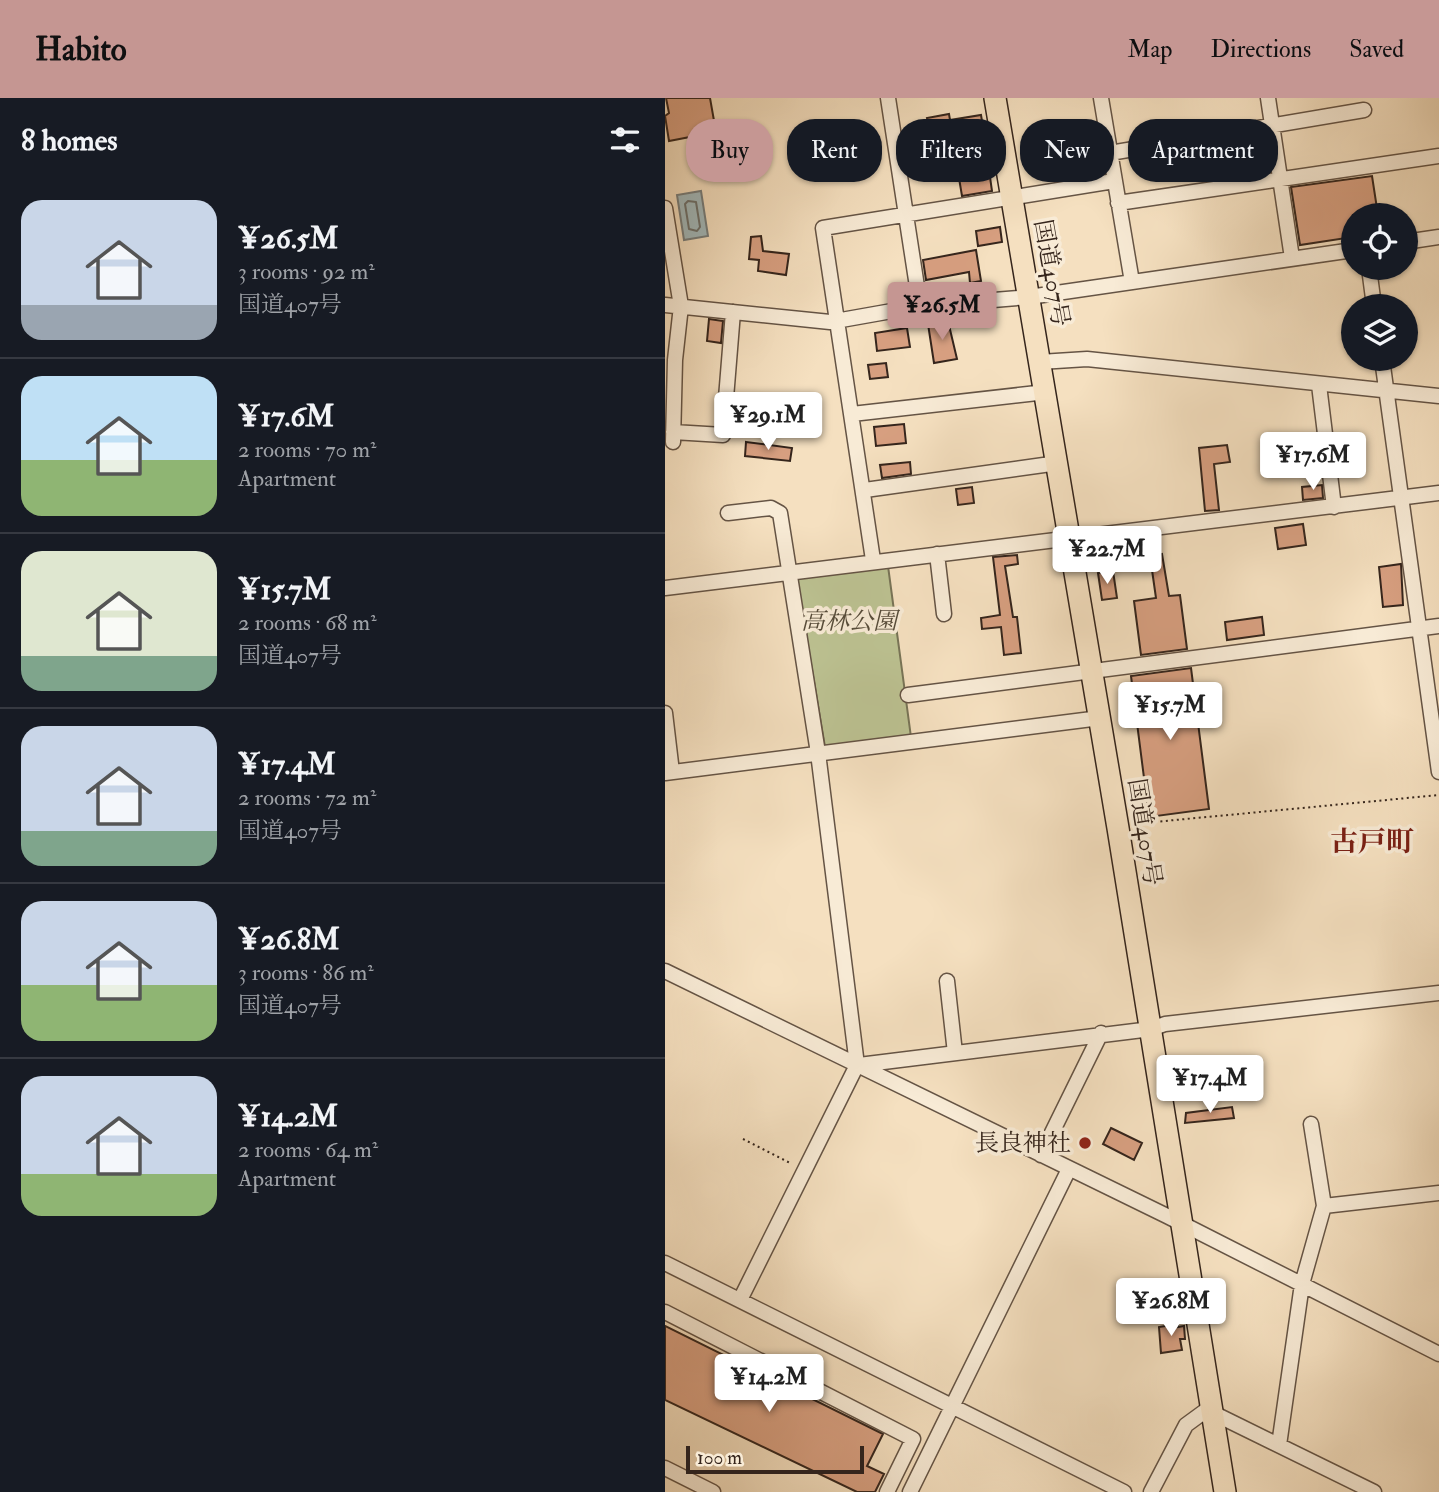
<!DOCTYPE html>
<html lang="en">
<head>
<meta charset="utf-8">
<style>
  body { margin:0; font-family:"IM FELL Double Pica","Noto Serif JP",serif; background:#20242c; color:#f1f3f6; height:100vh; display:flex; flex-direction:column; font-size:26px; white-space:nowrap }
  * { box-sizing:border-box; margin:0 }
  p { font-size:23px; color:#9ea1a6 }
  .icon { flex:none; width:38px; height:38px; fill:none; stroke:currentColor; stroke-width:2; stroke-linecap:round; stroke-linejoin:round }
  .map { position:relative; flex:1; overflow:hidden }
  .drawer { display:flex; flex-direction:column; background:#171b24; width:665px }
  .drawer>* { flex:none }
  .banner { position:absolute; left:21px; top:21px; width:648px; height:63px; display:flex; gap:14px }
  .controls { position:absolute; left:676px; top:105px; display:grid; gap:14px }
  .controls a { display:grid; place-items:center; width:77px; height:77px; border-radius:50%; background:#171b24; box-shadow:0 2px 5px #0004; font-size:35px }
  .scale { position:absolute; left:21px; bottom:18px; width:178px; box-sizing:border-box; padding-left:7px; border:4px solid #35251c; border-top:0; font-size:19px; line-height:24px; white-space:nowrap; color:#35251c; -webkit-text-stroke:5px #f8ebd6; paint-order:stroke }
  .price { position:absolute; translate:-50% -60px; padding:0 16px; border-radius:7px; background:#fff; color:#222; font-size:23px; line-height:46px; filter:drop-shadow(0 2px 4px #0008) }
  .price::after { content:''; position:absolute; left:50%; top:42px; width:21px; height:16px; margin-left:-10px; background:inherit; clip-path:polygon(0 0,100% 0,50% 100%) }
  .price.selected { background:#c59692; color:#111 }
  ul { padding:0; list-style:none }
  li { display:flex; align-items:center; gap:21px; height:175px; padding:0 21px }
  li+li { border-top:2px solid #363941 }
  li span { display:grid; place-items:center; flex:none; width:196px; height:140px; border-radius:21px; color:#555 }
  li>.icon { margin-inline-start:auto }
  span .icon { width:84px; height:84px; fill:#fffc; stroke-width:1 }
  li b { font-size:30px }
  h2 { display:flex; justify-content:space-between; align-items:center; height:84px; padding:0 21px; font-size:30px }
  .pill { padding:0 24px; border-radius:28px; background:#171b24; box-shadow:0 2px 5px #0004; font-size:24px; line-height:63px }
  .pill.selected { background:#c59692; color:#111 }
  header { display:flex; align-items:center; gap:42px; box-sizing:border-box; height:98px; padding:0 35px; background:#c59692; color:#111 }
  header strong { font-size:33px }
  nav { display:flex; gap:38px; margin-inline-start:auto; font-size:24px }
  main { display:flex; flex:1; min-height:0 }
  .map>svg:first-child { display:block }
</style>
</head>
<body>
<header>
<strong>Habito</strong>
<nav><a>Map</a><a>Directions</a><a>Saved</a></nav>
</header>
<main>
<section class="drawer">
<h2>8 homes<svg class="icon" aria-label="filters" viewBox="0 0 24 24"><path d="M4 7h16M4 17h16"/><circle cx="9" cy="7" r="2"/><circle cx="15" cy="17" r="2"/></svg></h2>
<ul>
<li><span style="background:linear-gradient(#c9d6e8 75%,#9aa5b1 0)"><svg class="icon" aria-label="home" viewBox="0 0 24 24"><path d="M3 11l9-7 9 7M6 9v11h12V9"/></svg></span><div><b>¥26.5M</b><p>3 rooms · 92 m²</p><p>国道407号</p></div></li>
<li><span style="background:linear-gradient(#bfe0f5 60%,#8fb573 0)"><svg class="icon" aria-label="home" viewBox="0 0 24 24"><path d="M3 11l9-7 9 7M6 9v11h12V9"/></svg></span><div><b>¥17.6M</b><p>2 rooms · 70 m²</p><p>Apartment</p></div></li>
<li><span style="background:linear-gradient(#dfe7d0 75%,#7fa58c 0)"><svg class="icon" aria-label="home" viewBox="0 0 24 24"><path d="M3 11l9-7 9 7M6 9v11h12V9"/></svg></span><div><b>¥15.7M</b><p>2 rooms · 68 m²</p><p>国道407号</p></div></li>
<li><span style="background:linear-gradient(#c9d6e8 75%,#7fa58c 0)"><svg class="icon" aria-label="home" viewBox="0 0 24 24"><path d="M3 11l9-7 9 7M6 9v11h12V9"/></svg></span><div><b>¥17.4M</b><p>2 rooms · 72 m²</p><p>国道407号</p></div></li>
<li><span style="background:linear-gradient(#c9d6e8 60%,#8fb573 0)"><svg class="icon" aria-label="home" viewBox="0 0 24 24"><path d="M3 11l9-7 9 7M6 9v11h12V9"/></svg></span><div><b>¥26.8M</b><p>3 rooms · 86 m²</p><p>国道407号</p></div></li>
<li><span style="background:linear-gradient(#c9d6e8 70%,#8fb573 0)"><svg class="icon" aria-label="home" viewBox="0 0 24 24"><path d="M3 11l9-7 9 7M6 9v11h12V9"/></svg></span><div><b>¥14.2M</b><p>2 rooms · 64 m²</p><p>Apartment</p></div></li>
</ul>
</section>
<div class="map">
<svg width="774" height="1394" viewBox="0 0 774 1394">
  <rect width="100%" height="100%" fill="#f5e0c0"/>
  <filter id="stains"><feTurbulence type="fractalNoise" baseFrequency=".00286" numOctaves="4"/><feColorMatrix values="0 0 0 0 .2 0 0 0 0 .09 0 0 0 0 .02 0 0 0 .5 -.17"/></filter>
  <radialGradient id="worn" r=".72"><stop offset=".6" stop-color="#630" stop-opacity="0"/><stop offset="1" stop-color="#630" stop-opacity=".3"/></radialGradient>
  <path fill="#bcc292" stroke="#787457" stroke-width="2" d="M223,468l23,171 -86,10 -28,-166 3,-4z"/>
  <path fill="#a2babd" stroke="#767e7d" stroke-width="2" d="M36,93l7,45 -24,4 -7,-45z"/>
  <g fill="none" stroke-linecap="round" stroke-linejoin="round">
    <path stroke="#6c706c" stroke-width="2" d="M23,103l8,1 4,25 -3,4 -8,-2 -4,-25z"/>
  </g>
  <path fill="#d79f80" stroke="#35251c" stroke-width="2" d="M1,0h44l6,34 -47,9 -4,-25 4,-3z
    M284,16l1,6 31,-5 5,30 -54,10 -1,-7 -24,4 -2,-13 26,-4 -4,-17z
    M316,70l2,11 7,-2 2,14 -30,5 -4,-24z
    M707,78l6,39h-25v22l-53,8 -9,-58z
    M335,129l2,15 -24,4 -2,-15z
    M96,138l2,15 26,3 -3,21 -28,-4 1,-11 -10,-1 2,-22z
    M311,152l5,31 -11,2 -1,-11 -43,8 -3,-20z
    M44,221l14,2 -2,22 -14,-2z
    M283,223l9,38 -23,4 -6,-39z
    M242,230l3,19 -33,4 -2,-18z
    M221,265l2,14 -18,2 -2,-14z
    M239,326l2,19 -30,3 -2,-19z
    M81,344l46,6 -2,13 -45,-5z
    M562,347l3,17 -16,2 5,46 -14,1 -6,-63z
    M245,364l1,12 -29,4 -2,-13z
    M657,387l1,13 -20,2 -1,-13z
    M307,389l2,16 -16,2 -2,-16z
    M638,426l3,21 -28,4 -3,-21z
    M497,456l7,42 11,-1 7,54 -46,6 -7,-54 22,-3 -6,-42z
    M352,457l1,9 -13,2 8,51h4l4,36 -17,2 -3,-28 -19,2 -1,-11 19,-3 -7,-58z
    M736,466l2,41 -20,2 -4,-40z
    M448,473l4,27 -15,2 -4,-27z
    M597,519l2,18 -37,5 -2,-18z
    M526,570l18,141 -60,8 -18,-141z
    M567,1009l2,11 -49,5 1,-10z
    M446,1030l31,15 -8,17 -31,-16z
    M513,1226v3l6,-1 1,13h-5l2,11 -21,3 -2,-26z
    M0,1228l218,108 -16,32 17,8 -9,18h-18l-192,-92z"/>
  <g fill="none" stroke-linecap="round" stroke-linejoin="round">
    <defs>
      <path id="minor" d="M223,0l32,208
        M436,0l31,184
        M603,0l24,160
        M445,55l254,-43
        M453,105l321,-47
        M0,110l16,98 -6,54 -2,82
        M740,144l34,-5
        M704,170l5,38
        M0,207l165,17 90,-16 109,-9 324,-47
        M717,261l57,413
        M375,264l47,-3 352,37
        M654,287l15,122
        M187,316l194,-22
        M8,334l50,3 10,-123
        M200,392l193,-27
        M63,415l43,-5 9,5 38,240 39,312 -117,235
        M272,456l7,60
        M208,462l-50,-332 291,-47
        M0,490l774,-95
        M243,597l531,-69
        M0,615l7,59
        M0,675l435,-55
        M0,873l502,245 272,138
        M282,883l8,72
        M194,967l292,-36 14,-5 274,-31
        M376,1057l60,-122
        M659,1108l115,-13
        M0,1165l459,229
        M0,1214l248,127 -26,53
        M548,1315l161,79
        M614,1347l23,-161 22,-78 -13,-82
        M0,1370l48,24
        M245,1394l159,-323
        M486,1394l35,-67 26,-19"/>
      <path id="highway" d="M330,0l123,730 107,664"/>
    </defs>
    <use href="#minor" stroke="#655445" stroke-width="17"/>
    <use href="#highway" stroke="#35251c" stroke-width="24"/>
    <path stroke="#35251c" stroke-width="2" stroke-dasharray="2 3.5" stroke-linecap="butt" d="M468,726l306,-29
      M78,1041l49,25"/>
    <use href="#minor" stroke="#f8ebd6" stroke-width="14"/>
    <use href="#highway" stroke="#f5e0c0" stroke-width="21"/>
  </g>
  <circle fill="#8f2418" stroke="#f8ebd6" stroke-width="2.5" cx="420" cy="1045" r="7"/>
  <g text-anchor="middle" stroke-width="7" stroke-linejoin="round" paint-order="stroke">
    <g font-size="24" fill="#35251c" stroke="#f8ebd6">
      <text transform="translate(387 175) rotate(80)" y="8">国道407号</text>
      <text transform="translate(480 734) rotate(81)" y="8">国道407号</text>
    </g>
    <g font-size="24" font-style="italic" fill="#574c3a" stroke="#f8ebd6">
      <text x="184" y="531">高林公園</text>
    </g>
    <g font-size="24" fill="#35251c" stroke="#f8ebd6" text-anchor="end">
      <text x="406" y="1053">長良神社</text>
    </g>
    <g font-size="28" font-weight="bold" fill="#7a1f14" stroke="#f8ebd6">
      <text x="707" y="753">古戸町</text>
    </g>
  </g>
  <rect width="100%" height="100%" filter="url(#stains)"/>
  <rect width="100%" height="100%" fill="url(#worn)"/>
</svg>
<div class="controls">
<a><svg class="icon" aria-label="locate" viewBox="0 0 24 24"><circle cx="12" cy="12" r="6"/><path d="M12 2v4M12 18v4M2 12h4M18 12h4"/></svg></a>
<a><svg class="icon" aria-label="layers" viewBox="0 0 24 24"><path d="M12 4l9 5-9 5-9-5zM3 14l9 5 9-5"/></svg></a>
</div>
<div class="scale">100 m</div>
<b class="price selected" style="left:277px;top:244px">¥26.5M</b>
<b class="price" style="left:103px;top:354px">¥29.1M</b>
<b class="price" style="left:648px;top:394px">¥17.6M</b>
<b class="price" style="left:442px;top:488px">¥22.7M</b>
<b class="price" style="left:505px;top:644px">¥15.7M</b>
<b class="price" style="left:545px;top:1017px">¥17.4M</b>
<b class="price" style="left:506px;top:1240px">¥26.8M</b>
<b class="price" style="left:104px;top:1316px">¥14.2M</b>
<div class="banner">
<a class="pill selected">Buy</a>
<a class="pill">Rent</a>
<a class="pill">Filters</a>
<a class="pill">New</a>
<a class="pill">Apartment</a>
</div>
</div>
</main>
</body>
</html>
